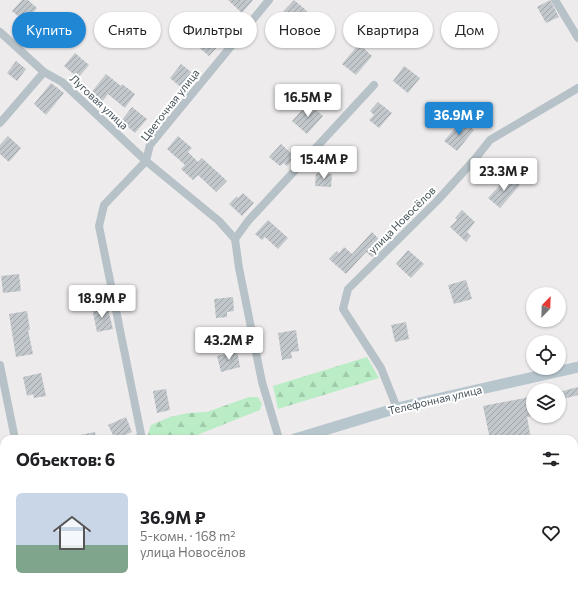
<!DOCTYPE html>
<html lang="ru">
<head>
<meta charset="utf-8">
<style>
  body { margin:0; font-family:Commissioner,sans-serif; background:#f2f2f2; color:#202124; height:100vh; display:flex; flex-direction:column; font-size:15px; white-space:nowrap }
  * { box-sizing:border-box; margin:0 }
  p { font-size:13px; color:#757577 }
  .icon { flex:none; width:22px; height:22px; fill:none; stroke:currentColor; stroke-width:2; stroke-linecap:round; stroke-linejoin:round }
  .map { position:relative; flex:1; overflow:hidden }
  .drawer { position:absolute; left:0px; top:435px; width:578px; height:156px; display:flex; flex-direction:column; background:#fff; border-radius:12px 12px 0 0; box-shadow:0 1px 3px #0004 }
  .drawer>* { flex:none }
  .top-card { position:absolute; left:12px; top:12px; width:554px; height:36px; display:flex; gap:8px }
  .needle { width:26px; rotate:23deg }
  .controls { position:absolute; left:526px; top:287px; display:grid; gap:8px }
  .controls a { display:grid; place-items:center; width:40px; height:40px; border-radius:50%; background:#fff; box-shadow:0 1px 3px #0004; font-size:20px }
  .price { position:absolute; translate:-50% -34px; padding:0 9px; border-radius:4px; background:#fff; color:#222; font-size:13px; line-height:26px; filter:drop-shadow(0 1px 2px #0008) }
  .price::after { content:''; position:absolute; left:50%; top:24px; width:12px; height:9px; margin-left:-6px; background:inherit; clip-path:polygon(0 0,100% 0,50% 100%) }
  .price.active { background:#2087d4; color:#fff }
  ul { padding:0; list-style:none }
  li { display:flex; align-items:center; gap:12px; height:100px; padding:0 16px }
  li+li { border-top:1px solid #e0e0e0 }
  li span { display:grid; place-items:center; flex:none; width:112px; height:80px; border-radius:6px; color:#555 }
  li>.icon { margin-inline-start:auto }
  span .icon { width:48px; height:48px; fill:#fffc; stroke-width:1 }
  li b { font-size:17px }
  h2 { display:flex; justify-content:space-between; align-items:center; height:48px; padding:0 16px; font-size:17px }
  .pill { padding:0 14px; border-radius:18px; background:#fff; box-shadow:0 1px 3px #0004; font-size:14px; line-height:36px }
  .pill.active { background:#2087d4; color:#fff }
  .map>svg:first-child { display:block }
</style>
</head>
<body>
<div class="map">
<svg width="578" height="591" viewBox="0 0 578 591">
  <defs>
    <pattern id="forest-firs" width="22" height="20" patternUnits="userSpaceOnUse"><rect width="22" height="20" fill="#baecc6"/><path d="M5 1l3.5 6h-7zM16 11l3.5 6h-7z" fill="#a1ccac"/></pattern>
    <pattern id="building-hatch" width="6" height="6" patternUnits="userSpaceOnUse"><rect width="6" height="6" fill="#c2c7cb"/><path d="M-1 1l2-2M0 6l6-6M5 7l2-2" fill="none" stroke="#9fa4a8"/></pattern>
  </defs>
  <rect width="100%" height="100%" fill="#eeebec"/>
  <path fill="url(#forest-firs)" d="M367,357l12,21 -101,31 -5,-23z
    M249,397h9l4,7 -2,6 -73,29h-39l-1,-1 4,-13 19,-8 18,-4 19,-1z"/>
  <path fill="url(#building-hatch)" d="M22,0h6l9,8 -12,14 -13,-11z
    M228,0h25l-11,13z
    M294,0l13,11 -15,17 -13,-12z
    M550,0l9,17 -13,6 -9,-16z
    M222,26l11,9 -10,12 -3,-3 -11,12 -20,-17 11,-11 11,10z
    M359,44l13,12 -16,19 -14,-11z
    M75,53l14,12 -11,13 -14,-12z
    M16,61l10,8 -9,12 -10,-8z
    M181,64l14,11 -12,14 -13,-11z
    M404,66l16,12 -12,15 -15,-12z
    M106,74l15,12 1,-2 13,10 -10,14 -17,-14 -6,8 -11,-9z
    M51,83l13,10 -18,22 -12,-11z
    M378,102l14,11 -13,15 -10,-8 5,-5 -4,-4z
    M308,103l15,13 -16,18 -15,-13z
    M132,107l15,12 -12,14 -14,-12z
    M462,120l12,10 -17,21 -13,-10z
    M8,136l13,12 -12,14 -9,-8v-9z
    M178,136l14,12 -4,4 10,10 4,-4 25,23 -11,11 -18,-17 -5,5 -12,-11 4,-4 -18,-16z
    M281,144l14,13 -8,9 -3,-3 -4,3 -11,-9z
    M316,173l16,1 -1,13 -16,-1z
    M509,175l11,10 -20,23 -12,-10z
    M243,193l11,10 -12,13 -13,-12 8,-8 1,2z
    M462,210l13,12 -8,10 4,4 -5,6 -16,-15 7,-7 -2,-2z
    M268,220l20,18 -10,11 -13,-12 -3,3 -7,-6z
    M372,232l13,13 -13,12 -6,-5 -20,22 -17,-15 8,-8 2,2 5,-6 8,7z
    M408,250l16,14 -13,14 -15,-14z
    M19,274l2,17 -18,2 -2,-17z
    M466,280l6,19 -18,5 -6,-19z
    M233,297l1,14 -7,1v5l-11,1 -2,-19z
    M107,305l6,24 -16,3 -5,-24z
    M27,311l3,19h-2l5,24 -17,3 -7,-43z
    M406,322l3,17 -14,3 -4,-17z
    M296,330l3,21 -8,1 1,6 -10,2 -4,-27z
    M237,351l3,16 -19,5 -4,-16z
    M41,373l5,23 -12,2 -1,-4 -6,2 -4,-19z
    M578,387v8l-19,5v-8z
    M166,389l4,21 -13,3 -4,-22z
    M530,397l3,19 -6,1 4,22h-41l-7,-33z
    M126,417l6,15 -17,7 -7,-14z
    M95,432l1,7h-21v-3z"/>
  <g fill="none" stroke-linecap="round" stroke-linejoin="round">
    <path stroke="#b7c2c8" stroke-width="4" d="M131,439l9,-4
      M0,495l4,-2
      M574,518l4,-1"/>
    <path stroke="#b7c2c8" stroke-width="8" d="M555,0l23,38
      M0,32l44,40 18,10 84,79 73,60 16,18
      M0,123l44,-51
      M235,239l13,-18 126,-136
      M235,239l4,29 23,114 17,57
      M0,365l15,74
      M397,408l-16,-40 -38,-59 5,-20 89,-88 38,-42 15,-19 88,-52
      M142,439l-43,-213 5,-21 42,-44 4,-16 119,-145"/>
    <path stroke="#b7c5cd" stroke-width="11" d="M295,439l102,-31 181,-41
      M0,557l4,-2"/>
  </g>
  <g text-anchor="middle" stroke-width="4" stroke-linejoin="round" paint-order="stroke">
    <g font-size="11" fill="#455158" stroke="#fff">
      <text transform="translate(99 102) rotate(43)" y="4">Луговая улица</text>
      <text transform="translate(170 105) rotate(-52)" y="4">Цветочная улица</text>
      <text transform="translate(402 220) rotate(-45)" y="4">улица Новосёлов</text>
      <text transform="translate(435 400) rotate(-13)" y="4">Телефонная улица</text>
    </g>
  </g>
</svg>
<div class="controls">
<a><svg class="needle" viewBox="-14 -14 28 28"><path d="M0-13l5 13h-10z" fill="#e53935"/><path d="M0 13l5-13h-10z" fill="#757577"/></svg></a>
<a><svg class="icon" aria-label="locate" viewBox="0 0 24 24"><circle cx="12" cy="12" r="6"/><path d="M12 2v4M12 18v4M2 12h4M18 12h4"/></svg></a>
<a><svg class="icon" aria-label="layers" viewBox="0 0 24 24"><path d="M12 4l9 5-9 5-9-5zM3 14l9 5 9-5"/></svg></a>
</div>
<b class="price" style="left:308px;top:118px">16.5M ₽</b>
<b class="price active" style="left:459px;top:136px">36.9M ₽</b>
<b class="price" style="left:324px;top:180px">15.4M ₽</b>
<b class="price" style="left:504px;top:192px">23.3M ₽</b>
<b class="price" style="left:102px;top:319px">18.9M ₽</b>
<b class="price" style="left:229px;top:361px">43.2M ₽</b>
<div class="top-card">
<a class="pill active">Купить</a>
<a class="pill">Снять</a>
<a class="pill">Фильтры</a>
<a class="pill">Новое</a>
<a class="pill">Квартира</a>
<a class="pill">Дом</a>
</div>
<section class="drawer">
<h2>Объектов: 6<svg class="icon" aria-label="filters" viewBox="0 0 24 24"><path d="M4 7h16M4 17h16"/><circle cx="9" cy="7" r="2"/><circle cx="15" cy="17" r="2"/></svg></h2>
<ul>
<li><span style="background:linear-gradient(#c9d6e8 65%,#7fa58c 0)"><svg class="icon" aria-label="home" viewBox="0 0 24 24"><path d="M3 11l9-7 9 7M6 9v11h12V9"/></svg></span><div><b>36.9M ₽</b><p>5-комн. · 168 m²</p><p>улица Новосёлов</p></div><svg class="icon" aria-label="heart" viewBox="0 0 24 24"><path d="M12 20l-8-8c-3-5 5-10 8-4 3-6 11-1 8 4z"/></svg></li>
</ul>
</section>
</div>
</body>
</html>
